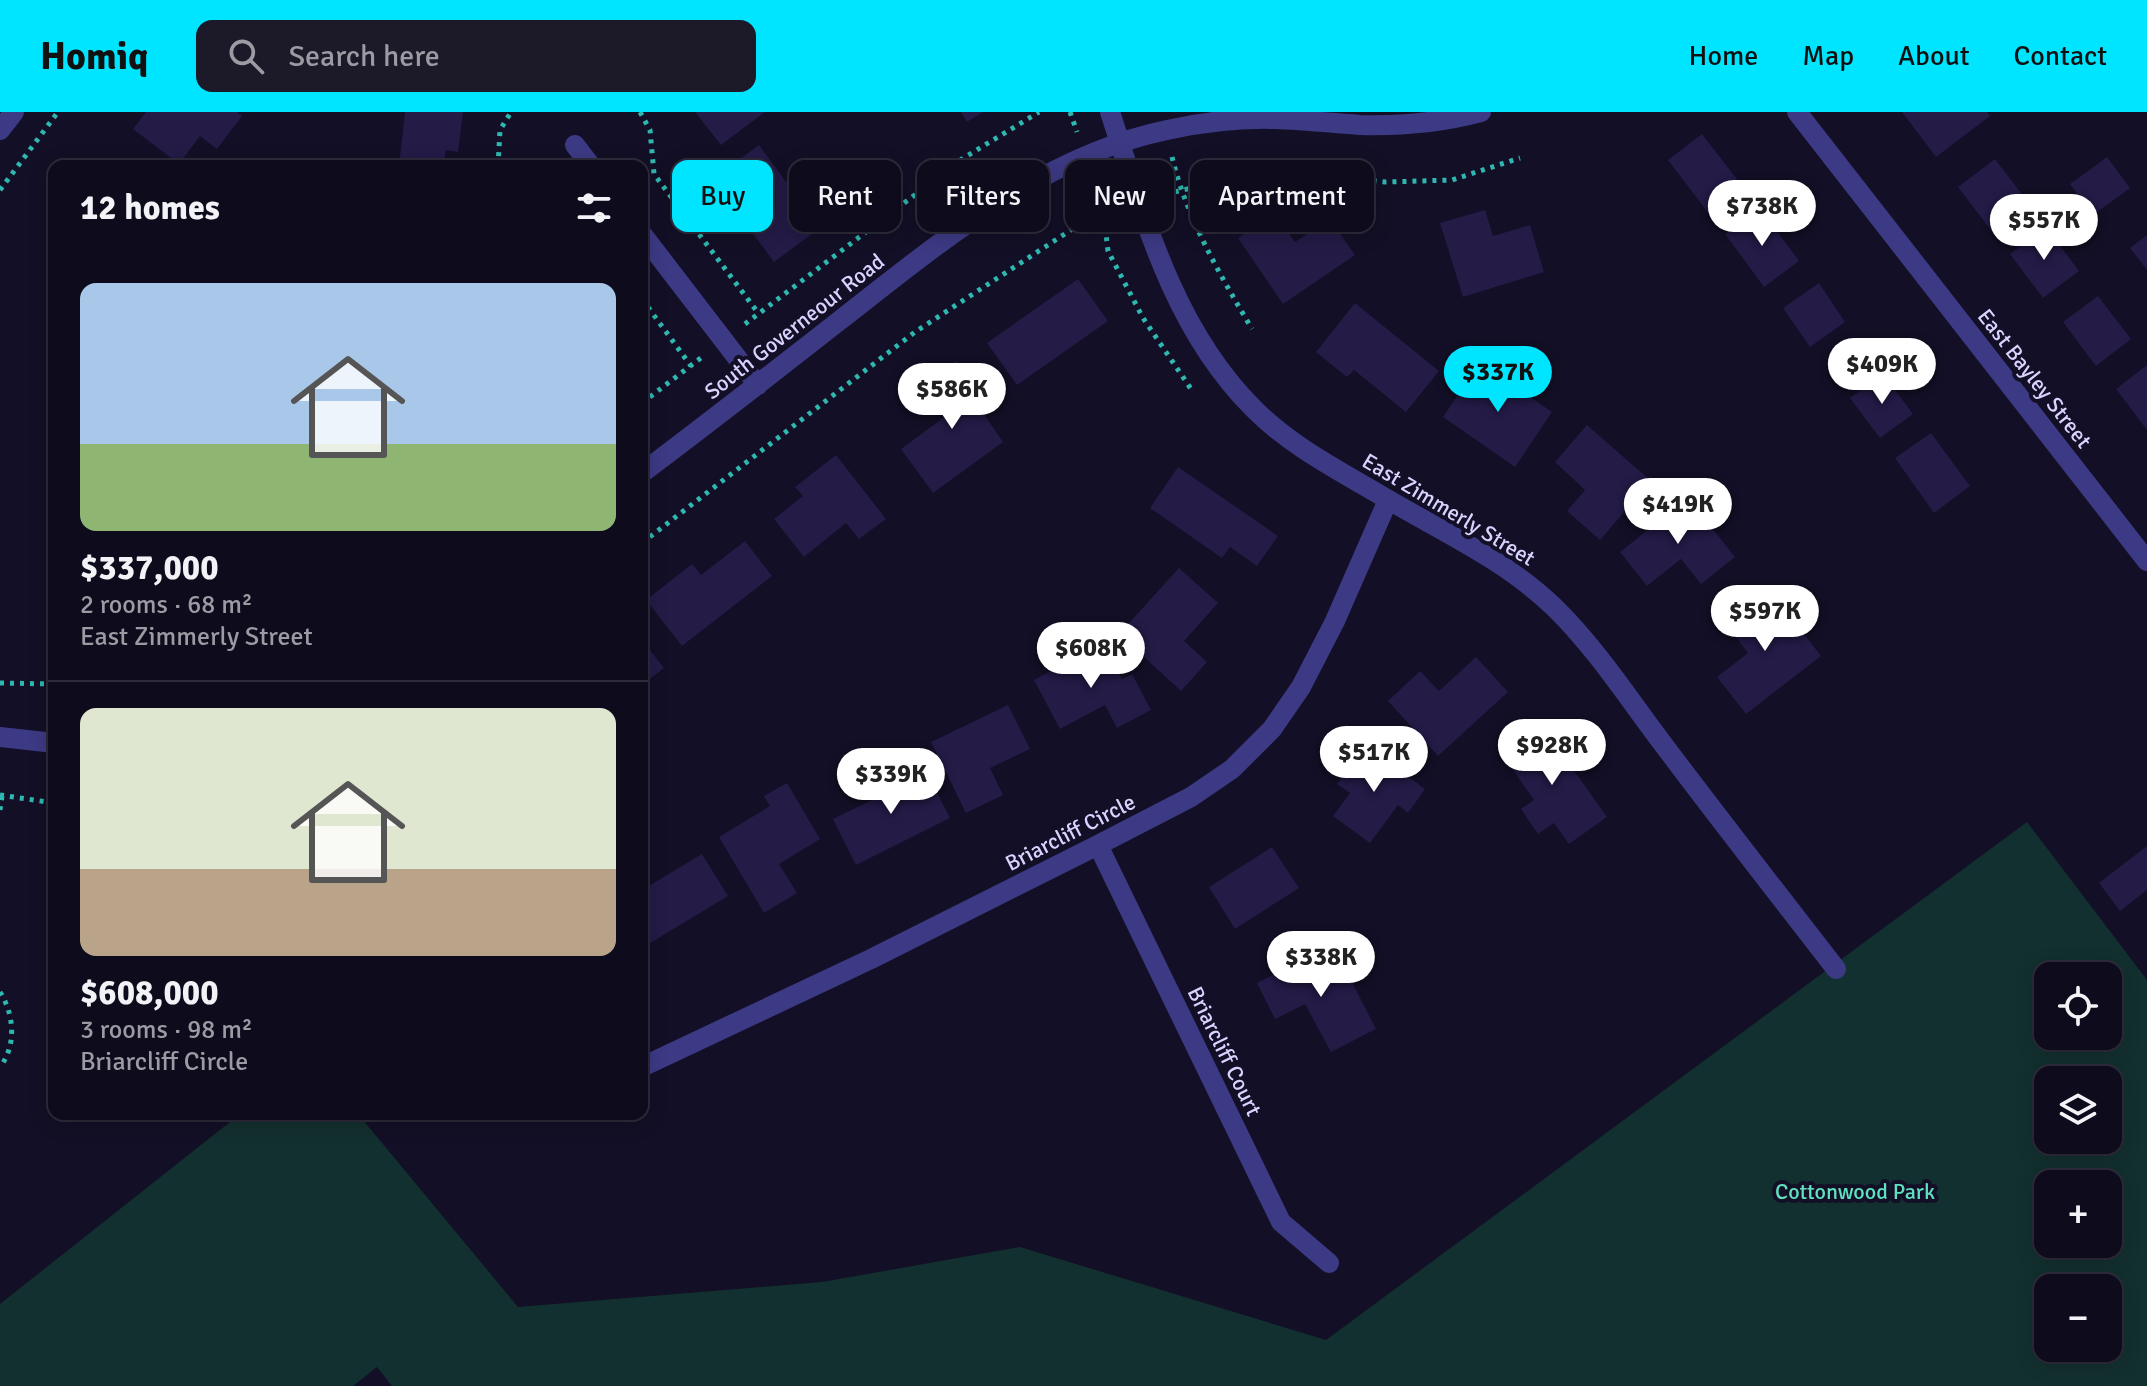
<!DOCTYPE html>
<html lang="en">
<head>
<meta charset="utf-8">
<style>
  body { margin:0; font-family:Signika,sans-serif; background:#1c1929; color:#f1f3f6; height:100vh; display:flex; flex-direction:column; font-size:30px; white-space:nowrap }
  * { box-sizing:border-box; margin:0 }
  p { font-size:26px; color:#9b9ba3 }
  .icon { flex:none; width:44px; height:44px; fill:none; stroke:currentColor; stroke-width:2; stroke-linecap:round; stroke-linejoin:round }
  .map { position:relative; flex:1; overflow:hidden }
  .side { position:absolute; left:48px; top:48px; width:600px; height:960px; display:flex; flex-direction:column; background:#0e0b1c; border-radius:16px; box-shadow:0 4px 20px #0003,0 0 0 2px #2e2b3b }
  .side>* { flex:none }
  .top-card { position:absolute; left:672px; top:48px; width:760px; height:72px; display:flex; gap:16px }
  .controls { position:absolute; left:2034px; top:850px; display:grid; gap:16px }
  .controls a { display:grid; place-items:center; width:88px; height:88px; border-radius:16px; background:#0e0b1c; box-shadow:0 4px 20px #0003,0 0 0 2px #2e2b3b; font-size:40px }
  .price { position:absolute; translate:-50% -68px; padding:0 18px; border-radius:28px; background:#fff; color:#222; font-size:26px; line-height:52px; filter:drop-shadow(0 2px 4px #0008) }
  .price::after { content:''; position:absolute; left:50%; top:48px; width:24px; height:18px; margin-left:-12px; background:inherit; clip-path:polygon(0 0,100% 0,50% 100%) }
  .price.current { background:#00e5ff; color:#111 }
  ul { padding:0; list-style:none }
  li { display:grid; align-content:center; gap:16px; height:424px; padding:0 32px }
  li+li { border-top:2px solid #2e2b3b }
  li span { display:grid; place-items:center; height:248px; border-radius:16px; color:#555 }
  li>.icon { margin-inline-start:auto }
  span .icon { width:144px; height:144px; fill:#fffc; stroke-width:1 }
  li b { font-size:34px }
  h2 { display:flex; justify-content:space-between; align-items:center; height:96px; padding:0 32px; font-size:34px }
  .chip { padding:0 28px; border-radius:16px; background:#0e0b1c; box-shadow:0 4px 20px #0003,0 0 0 2px #2e2b3b; font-size:28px; line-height:72px }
  .chip.current { background:#00e5ff; color:#111 }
  header { display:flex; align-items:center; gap:48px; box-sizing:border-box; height:112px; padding:0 40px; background:#00e5ff; color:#111 }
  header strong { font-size:38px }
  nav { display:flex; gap:44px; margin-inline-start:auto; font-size:28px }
  .search { width:560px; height:72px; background:#1c1929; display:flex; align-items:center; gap:20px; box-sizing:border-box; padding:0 28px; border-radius:16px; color:#9b9ba3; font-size:30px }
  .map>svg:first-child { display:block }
</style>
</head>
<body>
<header>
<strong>Homiq</strong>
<div class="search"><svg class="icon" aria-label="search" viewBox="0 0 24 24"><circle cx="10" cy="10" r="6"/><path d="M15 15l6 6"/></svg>Search here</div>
<nav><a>Home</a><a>Map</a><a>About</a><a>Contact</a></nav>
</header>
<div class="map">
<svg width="2147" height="1274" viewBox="0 0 2147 1274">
  <rect width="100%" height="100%" fill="#130f26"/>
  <path fill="#12302f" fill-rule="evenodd" d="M2027,710l120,158v406h-1755l-15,-19 -24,19h-353v-82l240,-190h118l160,193 304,-25 198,-35 306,93zM2048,864h60v60h-60zM2048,968h60v60h-60zM2048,1072h60v60h-60zM2048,1176h60v60h-60z"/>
  <path fill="#241b47" d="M146,0h91l5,4 -25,33 -17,-13 -21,28 -46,-35z
    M405,0h58l-5,40 -12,-2 -3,16h-44z
    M695,0h70l-44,33z
    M961,0h22l-16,10z
    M1902,0h85l3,4 -54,41z
    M1702,22l41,53 -34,27 -41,-54z
    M759,33l61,83 -46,34 -61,-83z
    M2107,45l23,31 -37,27 -23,-31z
    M1995,47l32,42 -37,28 -32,-42z
    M1760,96l39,53 -35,26 -39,-53z
    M1485,98l8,26 37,-11 14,47 -81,25 -23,-74z
    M1275,101l20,29 35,-23 25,36 -72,49 -45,-66z
    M2046,115l33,44 -36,27 -33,-44z
    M2147,123v35l-17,-22z
    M1078,167l30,42 -91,64 -30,-42z
    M1819,171l26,39 -35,25 -27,-39z
    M2098,184l33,43 -35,27 -33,-44z
    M1355,191l84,68 -33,41 -52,-42 -7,7 -31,-25z
    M957,249l27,36 -8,6 27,39 -70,51 -32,-44 46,-34 -22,-30z
    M1480,250l72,50 -37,55 -72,-50z
    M2147,253v65l-31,-41z
    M1883,262l30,40 -33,24 -30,-40z
    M1587,313l64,56 -51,59 -33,-29 18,-21 -30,-28z
    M1931,321l39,53 -36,27 -39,-55z
    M836,343l50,64 -27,20 -13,-16 -42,34 -30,-38 29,-23 -8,-9z
    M1178,355l100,69 -21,30 -27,-19 -8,11 -72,-50z
    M1688,386l47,59 -34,27 -20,-25 -34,27 -27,-34z
    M745,429l27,35 -90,70 -36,-46 46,-36 9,11z
    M1179,456l39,35 -34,38 23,21 -26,29 -62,-57z
    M1754,484l15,18 12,-10 40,52 -75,58 -29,-37 31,-24 -25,-33z
    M642,528l22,28 -22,17z
    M1103,531l19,36 10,-5 19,36 -34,18 -12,-23 -45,24 -26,-49z
    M1476,545l32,35 -70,64 -50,-55 32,-30 19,20z
    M1008,593l22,44 -40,19 13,27 -37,18 -35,-71z
    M1541,612l66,93 -38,27 -15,-21 -16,11 -17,-25 13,-9 -33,-47z
    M1366,633l59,44 -17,24 -10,-8 -28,38 -37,-27 17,-23 -13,-9z
    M902,657l6,13 19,-9 23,45 -94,47 -23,-46 45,-22 -6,-13z
    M787,671l33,56 -41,25 18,29 -33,20 -45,-76 51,-31 -6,-10z
    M2147,734v44l-27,21 -21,-28z
    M1272,735l27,41 -64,41 -26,-42z
    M702,742l26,42 -86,52v-58z
    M1336,839l40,78 -45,23 -26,-48 -30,15 -18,-36 37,-19 3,6z"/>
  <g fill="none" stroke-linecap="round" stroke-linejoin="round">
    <path stroke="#2fb8b0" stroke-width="5" stroke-dasharray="4 6" stroke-linecap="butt" d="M640,0l10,18 4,44 105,140
      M1070,0l7,20
      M1172,45c15,62 47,116 80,172
      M498,54l2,-36 11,-18
      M1093,67l10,30 5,42 35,67 48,71
      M0,78l58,-78
      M1165,82l45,-10 74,-12 102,10 66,-2 68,-22
      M642,187l49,67
      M745,212l217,-165 77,-47
      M642,291l60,-46
      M642,431l273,-211 188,-123 9,-2
      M0,571l54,1
      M0,683l54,8
      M0,698l2,-14
      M0,880c14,22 17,53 0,75"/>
    <path stroke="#3d3a85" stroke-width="20" d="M1110,0c34,105 63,216 143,296 36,37 85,62 129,88 59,35 122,63 172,111 42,41 74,91 109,137 57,76 115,150 173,225
      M1797,0l350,449
      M0,18l14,-18
      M575,33l16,21
      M642,122l116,151
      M642,361c66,-50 132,-101 197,-152 99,-77 202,-165 328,-191 36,-8 71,-12 108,-11 29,1 57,4 85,6 39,1 83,-3 121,-13
      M0,625l54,6
      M1098,733l183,377 48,41
      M642,955l229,-108 227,-114 93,-48 41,-28 40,-40 29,-42 34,-66 53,-121"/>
  </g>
  <g text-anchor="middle" stroke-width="8" stroke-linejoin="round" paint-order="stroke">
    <g font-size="22" fill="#d9d4ff" stroke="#130f26">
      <text transform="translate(794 214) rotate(-38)" y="8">South Governeour Road</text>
      <text transform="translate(2035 266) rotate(52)" y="8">East Bayley Street</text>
      <text transform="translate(1449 397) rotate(31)" y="8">East Zimmerly Street</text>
      <text transform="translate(1070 720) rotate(-27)" y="8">Briarcliff Circle</text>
      <text transform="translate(1225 939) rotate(64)" y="8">Briarcliff Court</text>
    </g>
    <g font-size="22" fill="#5fe0c0" stroke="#130f26">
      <text x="1855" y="1087">Cottonwood Park</text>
    </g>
  </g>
</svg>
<div class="controls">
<a><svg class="icon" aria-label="locate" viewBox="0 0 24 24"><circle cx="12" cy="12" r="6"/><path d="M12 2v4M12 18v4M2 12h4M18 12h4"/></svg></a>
<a><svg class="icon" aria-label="layers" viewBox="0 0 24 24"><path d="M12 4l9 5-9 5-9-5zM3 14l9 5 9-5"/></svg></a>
<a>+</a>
<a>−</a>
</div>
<b class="price" style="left:1762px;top:136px">$738K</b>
<b class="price" style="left:2044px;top:150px">$557K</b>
<b class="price" style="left:1882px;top:294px">$409K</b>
<b class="price current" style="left:1498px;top:302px">$337K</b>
<b class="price" style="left:952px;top:319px">$586K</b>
<b class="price" style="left:1678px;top:434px">$419K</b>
<b class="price" style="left:1765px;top:541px">$597K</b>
<b class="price" style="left:1091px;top:578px">$608K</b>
<b class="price" style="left:1552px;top:675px">$928K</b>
<b class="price" style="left:1374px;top:682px">$517K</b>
<b class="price" style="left:891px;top:704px">$339K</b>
<b class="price" style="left:1321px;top:887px">$338K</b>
<div class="top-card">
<a class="chip current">Buy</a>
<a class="chip">Rent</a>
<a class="chip">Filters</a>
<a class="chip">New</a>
<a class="chip">Apartment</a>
</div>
<section class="side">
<h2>12 homes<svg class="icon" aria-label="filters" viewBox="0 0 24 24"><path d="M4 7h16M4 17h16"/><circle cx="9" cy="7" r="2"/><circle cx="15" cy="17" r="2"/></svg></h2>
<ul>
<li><span style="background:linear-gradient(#a9c7e8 65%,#8fb573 0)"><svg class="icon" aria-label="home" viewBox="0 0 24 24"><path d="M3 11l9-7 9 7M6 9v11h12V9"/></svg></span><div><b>$337,000</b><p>2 rooms · 68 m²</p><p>East Zimmerly Street</p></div></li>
<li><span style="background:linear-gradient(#dfe7d0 65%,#b9a48a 0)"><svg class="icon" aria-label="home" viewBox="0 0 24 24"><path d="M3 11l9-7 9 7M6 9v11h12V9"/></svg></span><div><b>$608,000</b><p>3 rooms · 98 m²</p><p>Briarcliff Circle</p></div></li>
</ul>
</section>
</div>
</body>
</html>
